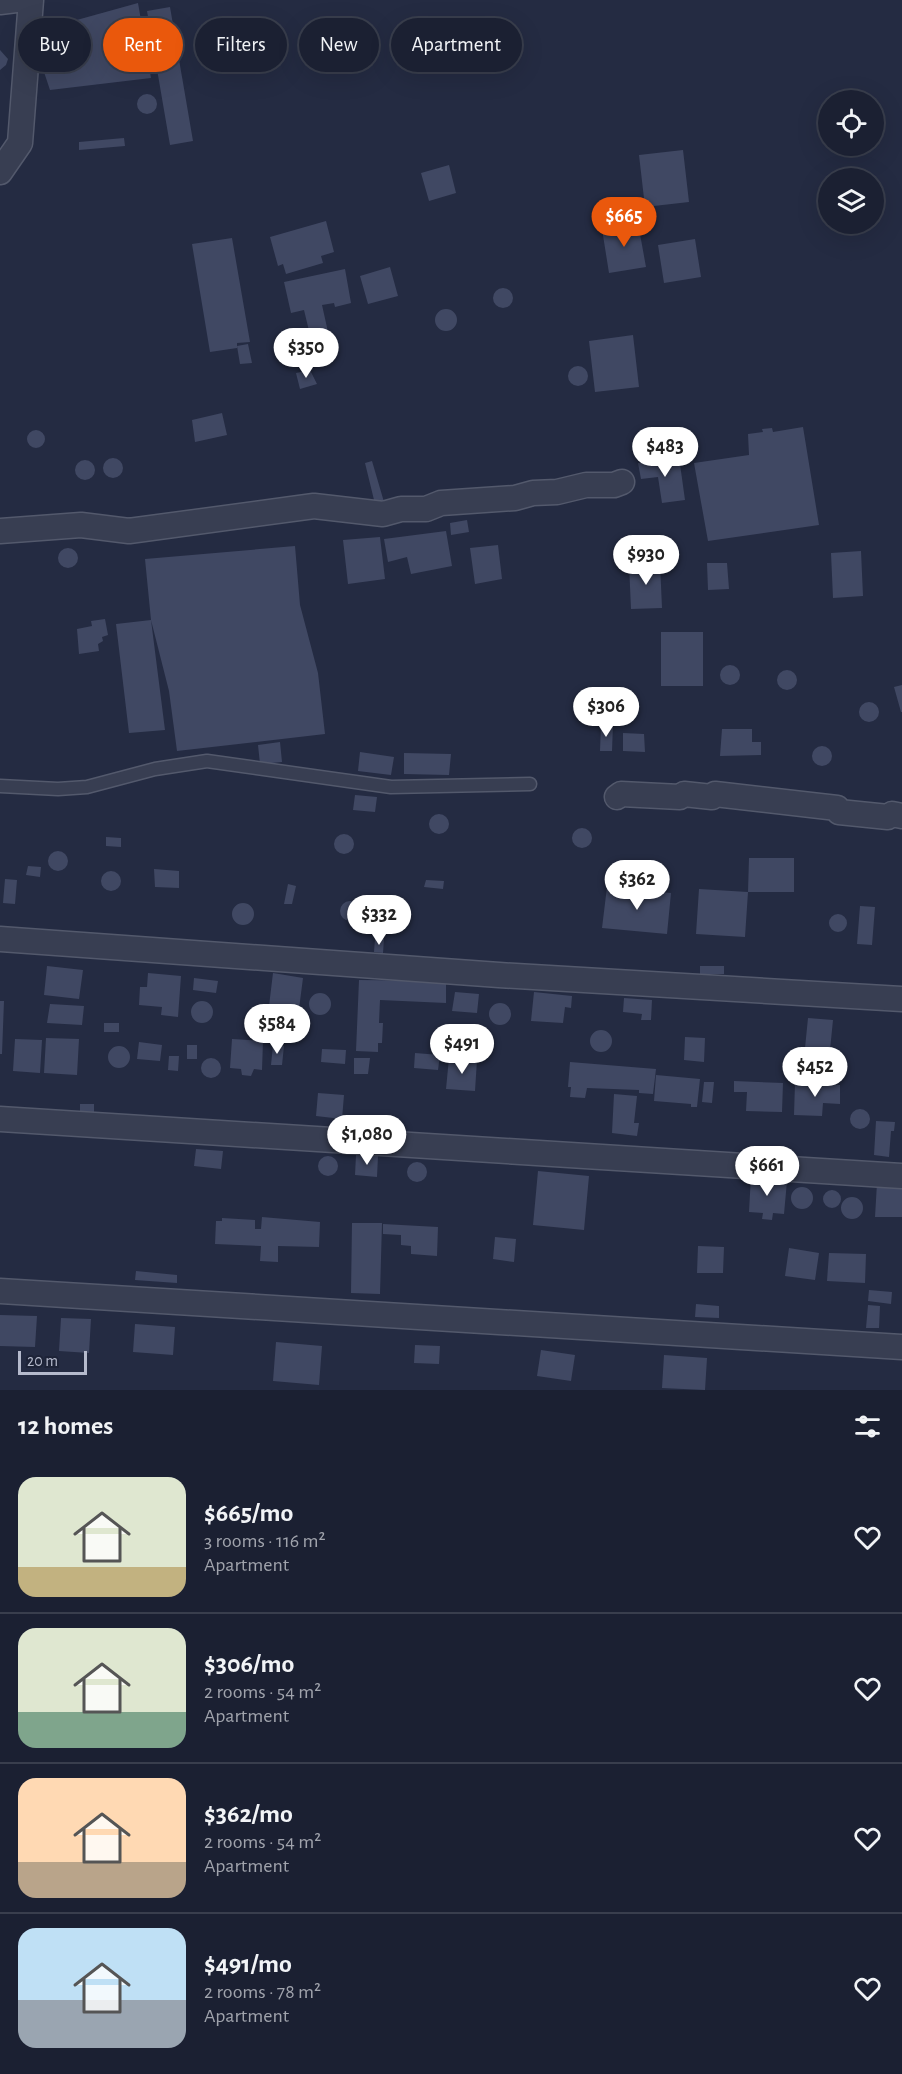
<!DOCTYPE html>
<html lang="en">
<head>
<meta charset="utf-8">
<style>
  body { margin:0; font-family:"Alegreya Sans",sans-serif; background:#282d3e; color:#f1f3f6; height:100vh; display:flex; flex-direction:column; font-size:22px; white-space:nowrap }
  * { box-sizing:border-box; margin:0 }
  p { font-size:20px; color:#a0a3ac }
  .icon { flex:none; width:33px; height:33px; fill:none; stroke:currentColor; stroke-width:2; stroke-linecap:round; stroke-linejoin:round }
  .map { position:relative; height:1390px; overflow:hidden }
  .details { display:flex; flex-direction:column; background:#1b2032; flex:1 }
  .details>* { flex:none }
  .hud { position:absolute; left:18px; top:18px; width:600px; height:54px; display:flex; gap:12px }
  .tools { position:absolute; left:818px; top:90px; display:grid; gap:12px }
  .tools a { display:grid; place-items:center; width:66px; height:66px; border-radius:50%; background:#1b2032; box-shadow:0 6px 24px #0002,0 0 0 2px #393e4d; font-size:30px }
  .scale { position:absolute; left:18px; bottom:15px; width:69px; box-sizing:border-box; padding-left:6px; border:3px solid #b5bacc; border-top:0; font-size:16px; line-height:21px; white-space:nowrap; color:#b5bacc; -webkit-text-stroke:4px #1d2337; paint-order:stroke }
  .price { position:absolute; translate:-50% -51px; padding:0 14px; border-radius:21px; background:#fff; color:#222; font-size:20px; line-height:39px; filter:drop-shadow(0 2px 3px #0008) }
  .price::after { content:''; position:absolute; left:50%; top:36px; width:18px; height:14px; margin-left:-9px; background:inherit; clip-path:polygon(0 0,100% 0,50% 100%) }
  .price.on { background:#ea580c; color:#fff }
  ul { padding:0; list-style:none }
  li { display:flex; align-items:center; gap:18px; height:150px; padding:0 18px }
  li+li { border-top:2px solid #393e4d }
  li span { display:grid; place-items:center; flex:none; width:168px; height:120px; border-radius:18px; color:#555 }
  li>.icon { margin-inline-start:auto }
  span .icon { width:72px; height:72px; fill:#fffc; stroke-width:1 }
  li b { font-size:26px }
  h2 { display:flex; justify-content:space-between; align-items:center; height:72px; padding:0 18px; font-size:26px }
  .chip { padding:0 21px; border-radius:27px; background:#1b2032; box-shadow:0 6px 24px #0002,0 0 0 2px #393e4d; font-size:21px; line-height:54px }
  .chip.on { background:#ea580c; color:#fff }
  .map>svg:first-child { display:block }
</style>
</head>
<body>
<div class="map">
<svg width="902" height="1390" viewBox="0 0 902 1390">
  <rect width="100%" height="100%" fill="#242b42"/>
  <path fill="#404863" d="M138,3l13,75 -101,12 -9,-27 25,-40z
    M170,7l23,134 -23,4 -23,-134z
    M0,50l8,9 -2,6 -6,5z
    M137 104a10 10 0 1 1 20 0a10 10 0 1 1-20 0Z
    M124,138l1,8 -46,4v-8z
    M683,150l6,52 -44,5 -6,-52z
    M449,165l7,28 -27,8 -8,-28z
    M326,221l8,31 -13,4 2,7 -37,11 -3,-10 -5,2 -8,-29z
    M638,223l8,44 -37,6 -7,-44z
    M232,238l18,104 -13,1v5l-27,4 -18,-108z
    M695,239l6,38 -37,6 -6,-38z
    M390,267l8,29 -30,8 -8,-28z
    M345,269l6,34 -16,4 -1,-4 -12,2 6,27 -18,3 -6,-25 -13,3 -7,-31z
    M493 298a10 10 0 1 1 20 0a10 10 0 1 1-20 0Z
    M435 320a11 11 0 1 1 22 0a11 11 0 1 1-22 0Z
    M633,335l6,52 -44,5 -6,-51z
    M248,344l4,19 -12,1 -3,-18z
    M568 376a10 10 0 1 1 20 0a10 10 0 1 1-20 0Z
    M310,370l7,14 -17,5 -4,-16z
    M222,413l5,22 -32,7 -3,-22z
    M803,427l16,98 -111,16 -14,-78 55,-8 -1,-21 15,-2 -1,-3 10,-1 1,4z
    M27 439a9 9 0 1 1 18 0a9 9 0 1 1-18 0Z
    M679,457l6,43 -23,3 -4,-26 -17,2 -3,-16z
    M103 468a10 10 0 1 1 20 0a10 10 0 1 1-20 0Z
    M75 470a10 10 0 1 1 20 0a10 10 0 1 1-20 0Z
    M372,461l12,41 -9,2 -10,-41z
    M467,520l2,12 -18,3 -1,-12z
    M446,531l6,35 -41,8 -4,-17 -19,5 -4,-23z
    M380,537l5,42 -37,5 -5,-44z
    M498,545l4,34 -27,5 -5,-36z
    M295,546l5,59 18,68 7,61 -148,17 -8,-60 -18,-71 -6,-61z
    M58 558a10 10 0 1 1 20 0a10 10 0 1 1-20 0Z
    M861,551l2,45 -30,2 -2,-45z
    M660,563l2,45 -31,1 -2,-45z
    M707,563h20l2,26 -21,1z
    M105,619l3,16 -6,2 1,4 -5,3 1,7 -20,3 -2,-25 15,-3 -1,-5z
    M151,620l14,110 -36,3 -13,-109z
    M661,632h42v54h-42z
    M720 675a10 10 0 1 1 20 0a10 10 0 1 1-20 0Z
    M777 680a10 10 0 1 1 20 0a10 10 0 1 1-20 0Z
    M902,685v27h-1l-7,-25z
    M859 712a10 10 0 1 1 20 0a10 10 0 1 1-20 0Z
    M601,724h12l-1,27h-12z
    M722,729h30v13h9v13l-41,1z
    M623,733l21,1 1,18 -22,-1z
    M280,742l2,20 -22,2 -2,-19z
    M812 756a10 10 0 1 1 20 0a10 10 0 1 1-20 0Z
    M360,752l34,5 -3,18 -33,-4z
    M404,753l47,1 -2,21 -45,-1z
    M355,795l22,2 -2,15 -22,-2z
    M429 824a10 10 0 1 1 20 0a10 10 0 1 1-20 0Z
    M572 838a10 10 0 1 1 20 0a10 10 0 1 1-20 0Z
    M334 844a10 10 0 1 1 20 0a10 10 0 1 1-20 0Z
    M106,837l15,1v9l-15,-1z
    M48 861a10 10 0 1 1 20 0a10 10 0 1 1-20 0Z
    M749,858h45v34h-46l-3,45 -49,-3 3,-45 49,3z
    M28,866l13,1 -1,10 -14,-2z
    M154,869l25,2v17l-24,-1z
    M101 881a10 10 0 1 1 20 0a10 10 0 1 1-20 0Z
    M5,879l12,1 -2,24 -12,-1z
    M426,880l18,1 -1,8 -19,-2z
    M288,884l8,2 -4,18h-8z
    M607,887l64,6 -4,41 -65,-6z
    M340 911a10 10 0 1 1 20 0a10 10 0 1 1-20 0Z
    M232 914a11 11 0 1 1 22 0a11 11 0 1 1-22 0Z
    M860,906l15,1 -3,38 -15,-1z
    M829 923a9 9 0 1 1 18 0a9 9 0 1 1-18 0Z
    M375,939h9l-1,14 -9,-1z
    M47,966l36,4 -4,29 -35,-4z
    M700,966h24v8h-24z
    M148,973l33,3 -3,41 -17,-2 1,-8 -23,-2 1,-18h7z
    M273,973l30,5 -4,31 -30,-3z
    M194,978l24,3 -2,12 -23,-3z
    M359,980l87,1v22l-66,-3 -1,23h4l-1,20h-4v9l-22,-1z
    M455,992l24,2 -2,19 -25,-2z
    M534,992l38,4 -1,12 -6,-1 -2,16 -32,-2z
    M309 1004a11 11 0 1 1 22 0a11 11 0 1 1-22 0Z
    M624,998l28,2 -1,20h-10l1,-6 -19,-2z
    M0,1001h4l-2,53h-2z
    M191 1012a11 11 0 1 1 22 0a11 11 0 1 1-22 0Z
    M489 1014a11 11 0 1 1 22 0a11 11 0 1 1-22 0Z
    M50,1004l34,2 -2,19 -35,-2z
    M281 1024a11 11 0 1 1 22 0a11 11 0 1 1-22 0Z
    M808,1018l25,2 -3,30 -25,-2z
    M104,1023h15v9h-15z
    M590 1041a11 11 0 1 1 22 0a11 11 0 1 1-22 0Z
    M685,1037l20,1 -1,24 -20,-2z
    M46,1038l33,1 -2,36 -33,-2z
    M15,1039l27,1 -2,33 -27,-2z
    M232,1039l31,2 -1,29 -8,-1 -3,7 -9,-1 -1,-6 -11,-1z
    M139,1042l23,3 -2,16 -23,-2z
    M187,1045h10v14h-10z
    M273,1045l11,1 -2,19h-11z
    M108 1057a11 11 0 1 1 22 0a11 11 0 1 1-22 0Z
    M322,1049l24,1 -1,14 -24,-2z
    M415,1053l25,2 -2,15 -24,-2z
    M169,1056h10l-1,15 -10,-1z
    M201 1068a10 10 0 1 1 20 0a10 10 0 1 1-20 0Z
    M354,1058h16l-2,16h-14z
    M449,1058l28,2 -2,31 -29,-2z
    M570,1062l86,7 -3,25 -14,-1v-3l-52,-2 -2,10 -15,-1 1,-10h-3z
    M656,1075l44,4 -3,28h-6v-3l-37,-3z
    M734,1081l49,2 -1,29 -36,-1 1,-19h-13z
    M704,1082h10l-2,21 -10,-1z
    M795,1083l45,2v19l-17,-1 -1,13 -28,-1z
    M318,1093l26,2 -2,24 -26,-3z
    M614,1094l23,2 -3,27h5l-2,13 -25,-3z
    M80,1104h14v8l-14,-1z
    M850 1119a10 10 0 1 1 20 0a10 10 0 1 1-20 0Z
    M876,1121l19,1 -1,9h-3l-2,26 -15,-2z
    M196,1149l27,2 -2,18 -27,-3z
    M356,1155l22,1 -1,21 -22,-2z
    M318 1166a10 10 0 1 1 20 0a10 10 0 1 1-20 0Z
    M407 1172a10 10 0 1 1 20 0a10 10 0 1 1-20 0Z
    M538,1171l51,5 -5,54 -51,-5z
    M751,1176l36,5 -3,33 -11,-1 -1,7 -10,-1 1,-6 -14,-1z
    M877,1183l25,1v33h-27z
    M791 1198a11 11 0 1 1 22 0a11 11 0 1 1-22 0Z
    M823 1199a9 9 0 1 1 18 0a9 9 0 1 1-18 0Z
    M841 1208a11 11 0 1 1 22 0a11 11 0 1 1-22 0Z
    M262,1217l58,5 -1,25 -41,-1v16l-18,-1 1,-15 -46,-2 1,-23h6v-3l33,2v9h6z
    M352,1223h30l-2,71 -29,-1z
    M383,1224l55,3 -1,29 -26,-2v-8l-10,-1v-10l-18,-1z
    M495,1237l21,2 -2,23 -21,-3z
    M698,1246l26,1 -1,26h-26z
    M789,1248l30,5 -4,27 -30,-4z
    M829,1253l37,1 -1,29 -38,-2z
    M136,1271l41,4v8l-42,-3z
    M869,1290l23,2 -1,12 -23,-3z
    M696,1304l23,2v12l-24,-1z
    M868,1305l12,1 -1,22h-13z
    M0,1315l37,1 -2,31 -35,-1z
    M61,1318l30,1 -2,34 -30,-2z
    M135,1324l40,3 -2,28 -40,-3z
    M276,1342l46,4 -3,39 -46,-4z
    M415,1345l25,1 -1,18 -25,-1z
    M541,1350l34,5 -4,26 -34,-5z
    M664,1355l43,3 -2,32 -43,-2z"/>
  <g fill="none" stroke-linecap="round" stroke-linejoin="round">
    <defs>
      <path id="lane" d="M0,786l58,3 29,-2 68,-18 52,-8 184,26 139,-3"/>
      <path id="street" d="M0,2l16,-2
        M0,172l20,-29 11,-143
        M0,531l81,-6 48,6 185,-25 69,8 18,-5h25l15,-6 74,-5 18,-5 24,-1 29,-7h28l8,-3
        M617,797l4,-3 59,3 4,-3 28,3 3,-3 122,14 2,4 49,5 4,-3 10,2
        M0,939l499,36 403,24
        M0,1119l902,57
        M0,1291l902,56"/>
    </defs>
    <use href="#lane" stroke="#53596c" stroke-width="15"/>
    <use href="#street" stroke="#53596c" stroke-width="27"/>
    <use href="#lane" stroke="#383e52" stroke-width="12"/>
    <use href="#street" stroke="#383e52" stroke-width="24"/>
  </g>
</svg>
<div class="tools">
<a><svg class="icon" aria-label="locate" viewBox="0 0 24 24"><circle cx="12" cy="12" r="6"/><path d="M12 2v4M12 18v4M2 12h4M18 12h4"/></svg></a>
<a><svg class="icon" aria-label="layers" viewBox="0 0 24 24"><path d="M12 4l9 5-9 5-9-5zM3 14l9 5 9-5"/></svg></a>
</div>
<div class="scale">20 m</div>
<b class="price on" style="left:624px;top:248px">$665</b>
<b class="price" style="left:306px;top:379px">$350</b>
<b class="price" style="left:665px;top:478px">$483</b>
<b class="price" style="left:646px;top:586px">$930</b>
<b class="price" style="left:606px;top:738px">$306</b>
<b class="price" style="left:637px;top:911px">$362</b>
<b class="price" style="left:379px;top:946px">$332</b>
<b class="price" style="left:277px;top:1055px">$584</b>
<b class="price" style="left:462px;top:1075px">$491</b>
<b class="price" style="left:815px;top:1098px">$452</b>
<b class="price" style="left:367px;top:1166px">$1,080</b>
<b class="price" style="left:767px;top:1197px">$661</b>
<div class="hud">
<a class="chip">Buy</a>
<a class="chip on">Rent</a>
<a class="chip">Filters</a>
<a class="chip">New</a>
<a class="chip">Apartment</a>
</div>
</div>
<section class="details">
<h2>12 homes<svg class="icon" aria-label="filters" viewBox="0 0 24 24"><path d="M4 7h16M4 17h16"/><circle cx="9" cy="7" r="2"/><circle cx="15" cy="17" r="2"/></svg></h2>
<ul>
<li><span style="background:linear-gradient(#dfe7d0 75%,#c2b280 0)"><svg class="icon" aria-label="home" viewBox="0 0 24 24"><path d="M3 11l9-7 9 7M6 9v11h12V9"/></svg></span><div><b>$665/mo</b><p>3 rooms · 116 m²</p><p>Apartment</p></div><svg class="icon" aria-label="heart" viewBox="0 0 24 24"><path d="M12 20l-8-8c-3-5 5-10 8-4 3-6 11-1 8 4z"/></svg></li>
<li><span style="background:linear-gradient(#dfe7d0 70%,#7fa58c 0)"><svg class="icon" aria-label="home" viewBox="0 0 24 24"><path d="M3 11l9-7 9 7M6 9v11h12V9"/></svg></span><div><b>$306/mo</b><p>2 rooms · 54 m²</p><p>Apartment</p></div><svg class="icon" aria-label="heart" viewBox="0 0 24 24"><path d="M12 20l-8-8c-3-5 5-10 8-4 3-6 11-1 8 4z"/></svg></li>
<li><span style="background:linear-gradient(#ffd9b3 70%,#b9a48a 0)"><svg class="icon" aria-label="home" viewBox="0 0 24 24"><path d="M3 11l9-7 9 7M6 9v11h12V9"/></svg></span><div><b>$362/mo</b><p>2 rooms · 54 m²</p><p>Apartment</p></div><svg class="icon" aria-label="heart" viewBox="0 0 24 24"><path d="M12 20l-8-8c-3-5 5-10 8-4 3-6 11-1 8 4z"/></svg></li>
<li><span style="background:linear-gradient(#bfe0f5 60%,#9aa5b1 0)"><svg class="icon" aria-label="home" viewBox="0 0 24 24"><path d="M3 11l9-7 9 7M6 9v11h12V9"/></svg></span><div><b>$491/mo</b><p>2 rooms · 78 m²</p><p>Apartment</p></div><svg class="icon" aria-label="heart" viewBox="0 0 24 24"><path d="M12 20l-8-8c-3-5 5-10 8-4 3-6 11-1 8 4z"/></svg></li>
</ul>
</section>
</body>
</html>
